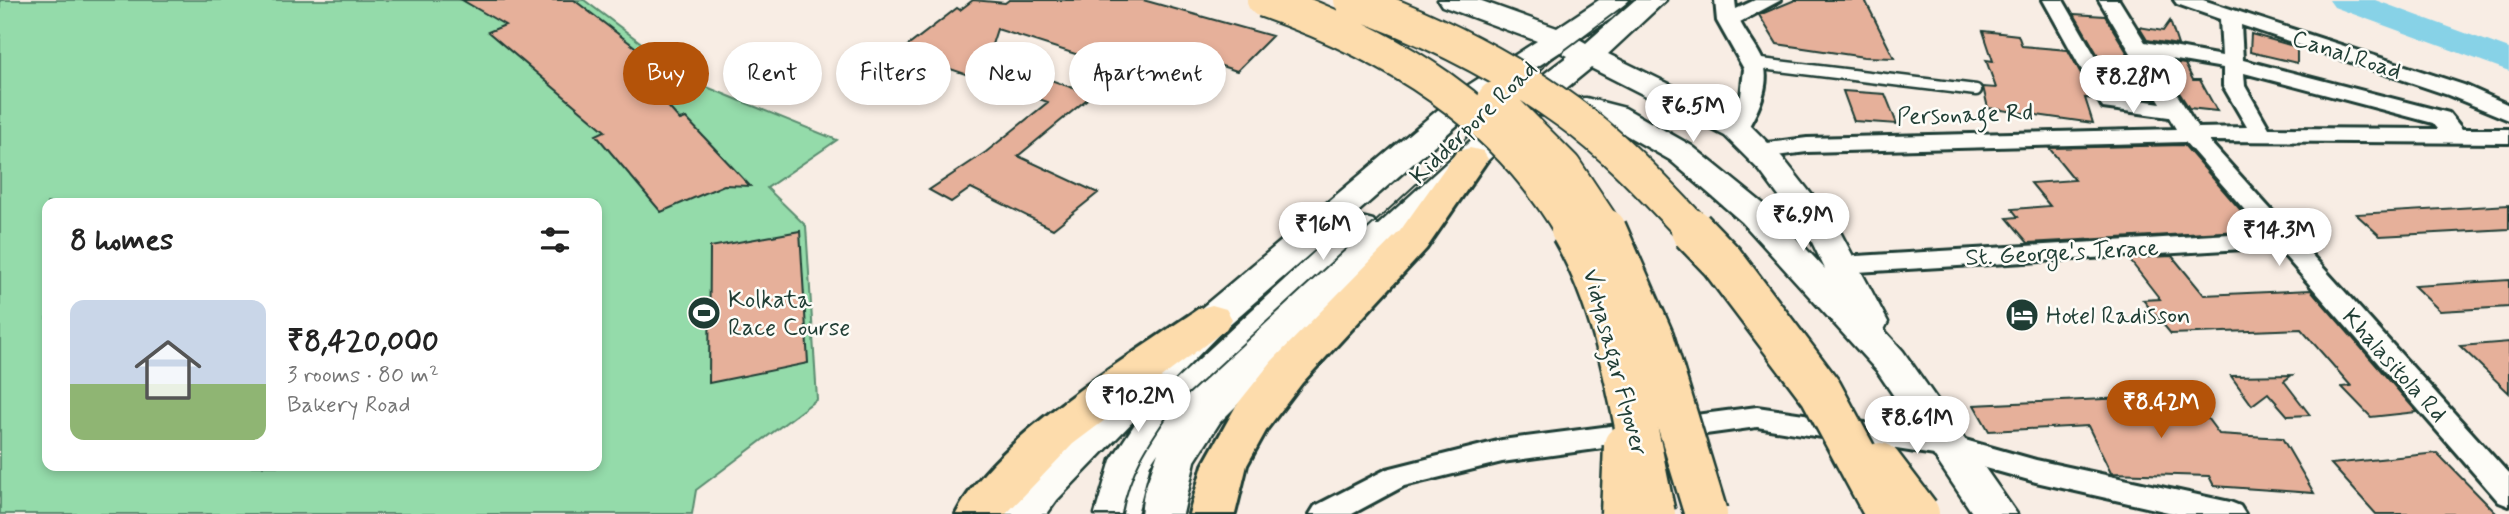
<!DOCTYPE html>
<html lang="en">
<head>
<meta charset="utf-8">
<style>
  body { margin:0; font-family:Mynerve,sans-serif; background:#f2f2f2; color:#222; height:100vh; display:flex; flex-direction:column; font-size:26px; white-space:nowrap }
  * { box-sizing:border-box; margin:0 }
  p { font-size:23px; color:#767676 }
  .icon { flex:none; width:38px; height:38px; fill:none; stroke:currentColor; stroke-width:2; stroke-linecap:round; stroke-linejoin:round }
  .map { position:relative; flex:1; overflow:hidden }
  .panel { position:absolute; left:42px; top:198px; width:560px; height:273px; display:flex; flex-direction:column; background:#fff; border-radius:14px; box-shadow:0 4px 10px #0003 }
  .panel>* { flex:none }
  .banner { position:absolute; left:623px; top:42px; width:665px; height:63px; display:flex; gap:14px }
  .price { position:absolute; translate:-50% -60px; padding:0 16px; border-radius:24px; background:#fff; color:#222; font-size:23px; line-height:46px; filter:drop-shadow(0 2px 4px #0008) }
  .price::after { content:''; position:absolute; left:50%; top:42px; width:21px; height:16px; margin-left:-10px; background:inherit; clip-path:polygon(0 0,100% 0,50% 100%) }
  .price.on { background:#b45309; color:#fff }
  ul { padding:0; list-style:none }
  li { display:flex; align-items:center; gap:21px; height:175px; padding:0 28px }
  li span { display:grid; place-items:center; flex:none; width:196px; height:140px; border-radius:14px; color:#555 }
  li>.icon { margin-inline-start:auto }
  span .icon { width:84px; height:84px; fill:#fffc; stroke-width:1 }
  li b { font-size:30px }
  h2 { display:flex; justify-content:space-between; align-items:center; height:84px; padding:0 28px; font-size:30px }
  .pill { padding:0 24px; border-radius:32px; background:#fff; box-shadow:0 4px 10px #0003; font-size:24px; line-height:63px }
  .pill.on { background:#b45309; color:#fff }
  .map>svg:first-child { display:block }
</style>
</head>
<body>
<div class="map">
<svg width="2509" height="514" viewBox="0 0 2509 514">
  <rect width="100%" height="100%" fill="#f8ede4"/>
  <filter id="ink" filterUnits="userSpaceOnUse"><feTurbulence type="fractalNoise" baseFrequency=".0143" numOctaves="2"/><feDisplacementMap in="SourceGraphic" scale="14" xChannelSelector="R" yChannelSelector="G"/><feConvolveMatrix kernelMatrix="1 2 1 2 8 2 1 2 1" color-interpolation-filters="sRGB"/></filter>
  <g filter="url(#ink)">
    <path fill="#94dbaa" stroke="#5a8c6f" stroke-width="2" fill-rule="evenodd" d="M0,0h584l108,81 145,59 -70,48 39,38 11,173 -121,91 -4,24h-692zM47,203h550v263h-550z"/>
    <g fill="none" stroke-linecap="round" stroke-linejoin="round">
      <path fill="#87d2e7" fill-rule="evenodd" d="M2329,0h46l134,49v22l-175,-64z"/>
    </g>
    <path fill="#e6b09a" stroke="#1f3d34" stroke-width="2" d="M462,0h112l87,67 -8,3 11,9 -15,6 31,35 6,-2 64,68 -26,-1 -63,27 -65,-77 9,-4 -117,-99 17,-7z
      M973,0l32,3 4,-3h134l129,36 -35,35 -59,-19 -27,26 -154,-49 -9,28 104,38 -74,61 80,37 -45,36 -82,-41 -20,14 -22,-12 57,-38 62,-50 -148,-50 57,-44 3,2z
      M1795,0h70l29,58 -30,-1 -87,-13 -18,-29z
      M2074,14l31,2 51,84 -35,-5z
      M2170,21l8,24 -31,-5 -8,-13 24,4z
      M1983,31l35,4 4,11 46,4 27,49 -10,-1 8,25 -105,-15 -5,-21 13,1 -10,-28 7,1z
      M2251,34l46,13v16l-47,-11z
      M2158,60l27,4 8,16h7l17,31 -28,-3z
      M1843,91l42,3 12,30 -43,-3z
      M2184,145l74,85 -230,13 -21,-25 11,-1 -6,-8 38,-3 -19,-23 44,-3 -26,-32z
      M2509,205v24l-129,7 -24,-22z
      M800,231l8,132 -99,20 1,-136z
      M2172,256l32,39 107,-5 106,122 -46,5 -29,-30 9,-1 -50,-57 -130,5 -28,-34 17,-1 -32,-41z
      M2509,280v27l-69,4 -26,-25z
      M2509,342v51l-49,-47z
      M2292,375l-8,6 26,34 -22,1 -20,-23 -16,12 -21,-29z
      M2190,395l29,39 63,4 32,55 -100,-7 -5,-10 -98,-3 -23,-47 -99,5 -15,-26z
      M2437,453l60,61h-121l-45,-50z"/>
    <g fill="none" stroke-linecap="round" stroke-linejoin="round">
      <defs>
        <path id="lane" d="M1753,63l223,27"/>
        <path id="street" d="M1715,0h20l1,9 19,-9h26l-41,22c7,14 17,25 23,39 9,23 -6,53 -19,73l-8,2 -11,-7 16,-33 3,-27 -27,-48z
          M2043,0h20l56,97 42,6 -62,-103h20l26,42 77,14 -2,-37 -43,-15 -3,-4h29l261,85 45,20v15l-61,-25 -207,-70 2,35 206,53 13,16h47v14l-300,-2 300,333v32l-10,-4 -222,-255 -437,26 -9,-2 -3,-6 3,-6 9,-2 424,-25 -79,-90 -378,10 -48,6 -11,-7 11,-7 48,-6 369,-9 -7,-12 -66,-9zM2153,56l70,12v18l24,41 -49,1zM2244,73l189,50 5,6 -169,-1 -24,-42z
          M1757,407l190,28 89,25 194,42 10,4 5,8h-68l-141,-32 -89,-25 -190,-30 -255,35 -98,24 -52,28h-42l5,-8 72,-37 115,-29z"/>
        <path id="secondary" d="M1438,0h41l78,28 42,-28h30l-17,18 -33,21 7,4 49,-43h31l-58,54 139,68 35,35 56,71 50,94 -4,8 19,21 114,163h-44l-96,-143 -135,-149 -72,-62 -67,-38 -18,-6 -49,-1 -129,121 -187,186 -25,39 -12,53h-42l3,-22 14,-40 -8,12 -13,50h-42l16,-54 33,-50 -87,90 -10,14h-44l24,-38 172,-166 265,-222 73,-47 -95,-35zM1560,52l8,4 -24,18 -167,152 -4,-6 -12,-3 -12,3 -191,177 67,-69 261,-228zM1591,68l134,68 35,35 51,69 14,29 -59,-63 -74,-60 -67,-38 -39,-10 -33,1z"/>
        <path id="highway" d="M1470,148l13,3 5,8 -62,90 -124,134 -35,46 -20,36 -12,49h-46l14,-49 33,-59 36,-45 128,-130 57,-80z
          M1212,305l14,4 6,10 -6,10 -153,115 -67,70h-50c40,-78 170,-155 242,-205z"/>
      </defs>
      <use href="#lane" stroke="#1f3d34" stroke-width="15"/>
      <use href="#street" stroke="#1f3d34" stroke-width="6"/>
      <use href="#secondary" stroke="#1f3d34" stroke-width="5"/>
      <use href="#highway" stroke="#1f3d34" stroke-width="6"/>
      <use href="#lane" stroke="#fdfcf7" stroke-width="10"/>
      <use href="#street" fill="#fdfcf7" fill-rule="evenodd"/>
      <use href="#secondary" fill="#fdfcf7" fill-rule="evenodd"/>
      <use href="#highway" fill="#fddcac" fill-rule="evenodd"/>
      <path stroke="#1f3d34" stroke-width="2" d="M1122,514c7,-42 27,-72 51,-106l377,-347 82,-61"/>
      <defs>
        <path id="highway-bridge-far1" d="M1264,0c127,44 240,112 309,231
          M1351,0c78,28 151,64 218,113 46,33 87,78 125,118
          M1495,99l69,69 42,63"/>
        <path id="highway-bridge" d="M1572,230c49,84 61,190 82,284
          M1605,230l48,110 53,174
          M1692,230l30,31 99,131 66,122
          M1880,464l38,50
          M1622,514l3,-68"/>
      </defs>
      <use href="#highway-bridge-far1" stroke="#1f3d34" stroke-width="38" stroke-linecap="butt"/>
      <use href="#highway-bridge" stroke="#1f3d34" stroke-width="47" stroke-linecap="butt"/>
      <use href="#highway-bridge-far1" stroke="#fddcac" stroke-width="34"/>
      <use href="#highway-bridge" stroke="#fddcac" stroke-width="42"/>
    </g>
  </g>
  <defs>
    <symbol id="stadium-disc" viewBox="-11 -11 22 22"><circle r="9.5" fill="#1f3d34" stroke="#fdfcf7"/><path d="M0-5a6.5 5 0 1 0 0 10a6.5 5 0 1 0 0-10ZM-3.5-1.8h7v3.6h-7Z" fill="#fff"/></symbol>
    <symbol id="hotel-disc" viewBox="-11 -11 22 22"><circle r="9.5" fill="#1f3d34" stroke="#fdfcf7"/><path d="M-6-4.5h1.5V1H6V5H4.5V3h-9V5H-6ZM-4 0a1.8 1.8 0 1 1 3.6 0ZM.5 0V-2.5h3Q6-2.5 6 0Z" fill="#fff"/></symbol>
  </defs>
  <g fill-rule="evenodd">
    <use href="#stadium-disc" x="685" y="294" width="38" height="38"/>
    <use href="#hotel-disc" x="2003" y="296" width="38" height="38"/>
  </g>
  <g text-anchor="middle" stroke-width="5" stroke-linejoin="round" paint-order="stroke">
    <g font-size="24" fill="#1f3d34" stroke="#fdfcf7">
      <text transform="translate(2347 54) rotate(18)" y="8">Canal Road</text>
      <text transform="translate(1965 114) rotate(-2)" y="8">Personage Rd</text>
      <text transform="translate(1473 122) rotate(-44)" y="8">Kidderpore Road</text>
      <text transform="translate(2062 252) rotate(-3)" y="8">St. George's Terace</text>
      <text transform="translate(1616 362) rotate(75)" y="8">Vidyasagar Flyover</text>
      <text transform="translate(2395 365) rotate(48)" y="8">Khalasitola Rd</text>
    </g>
    <g font-size="24" fill="#1f3d34" stroke="#fdfcf7" text-anchor="start">
      <text x="728" y="307">Kolkata<tspan x="728" dy="28">Race Course</tspan></text>
      <text x="2046" y="323">Hotel Radisson</text>
    </g>
  </g>
</svg>
<b class="price" style="left:2133px;top:115px">₹8.28M</b>
<b class="price" style="left:1693px;top:144px">₹6.5M</b>
<b class="price" style="left:1803px;top:253px">₹6.9M</b>
<b class="price" style="left:1323px;top:262px">₹16M</b>
<b class="price" style="left:2279px;top:268px">₹14.3M</b>
<b class="price" style="left:1138px;top:434px">₹10.2M</b>
<b class="price on" style="left:2161px;top:440px">₹8.42M</b>
<b class="price" style="left:1917px;top:456px">₹8.61M</b>
<div class="banner">
<a class="pill on">Buy</a>
<a class="pill">Rent</a>
<a class="pill">Filters</a>
<a class="pill">New</a>
<a class="pill">Apartment</a>
</div>
<section class="panel">
<h2>8 homes<svg class="icon" aria-label="filters" viewBox="0 0 24 24"><path d="M4 7h16M4 17h16"/><circle cx="9" cy="7" r="2"/><circle cx="15" cy="17" r="2"/></svg></h2>
<ul>
<li><span style="background:linear-gradient(#c9d6e8 60%,#8fb573 0)"><svg class="icon" aria-label="home" viewBox="0 0 24 24"><path d="M3 11l9-7 9 7M6 9v11h12V9"/></svg></span><div><b>₹8,420,000</b><p>3 rooms · 80 m²</p><p>Bakery Road</p></div></li>
</ul>
</section>
</div>
</body>
</html>
